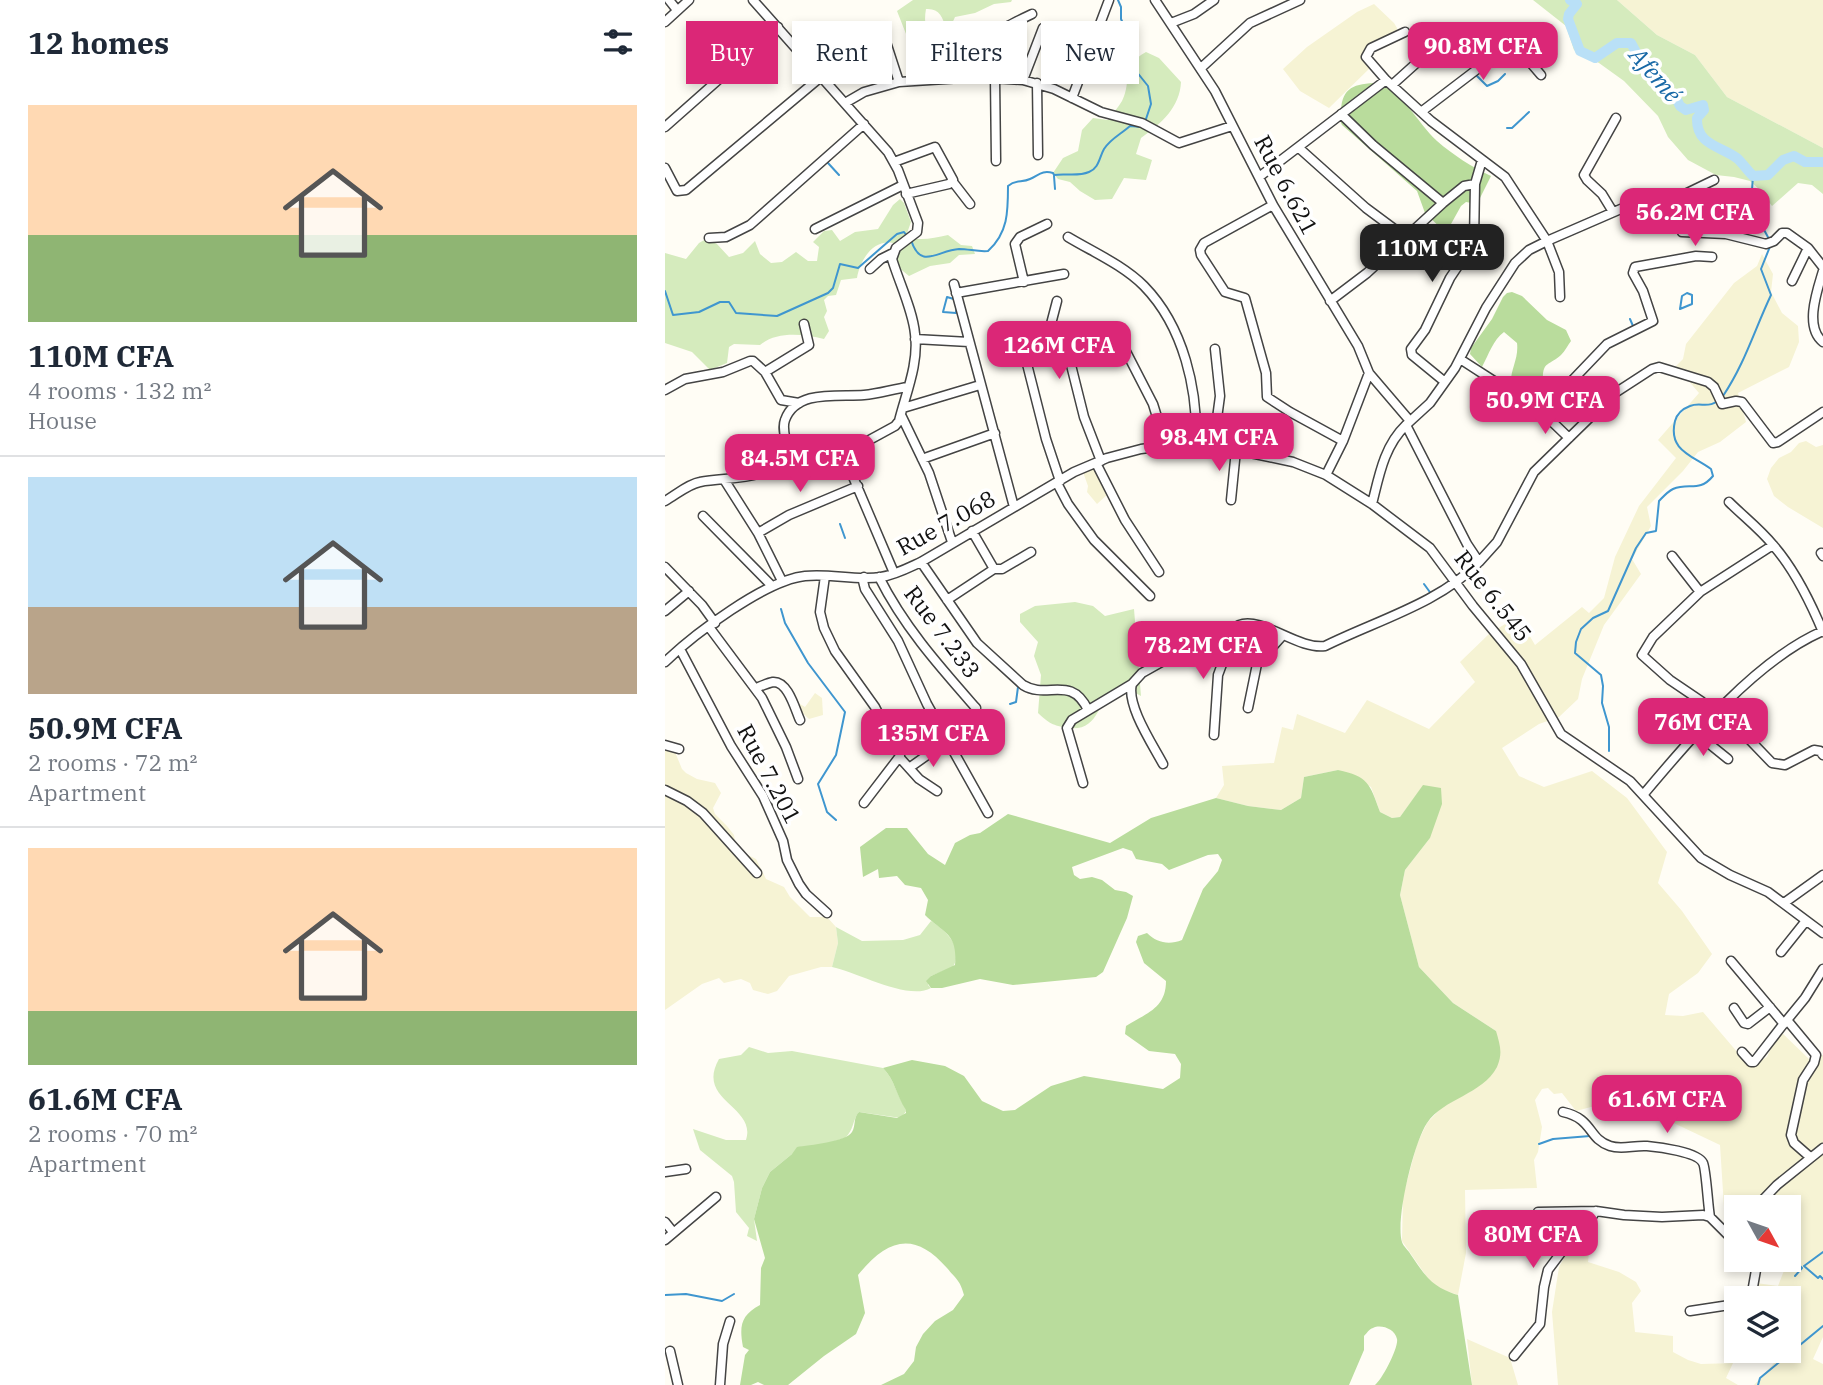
<!DOCTYPE html>
<html lang="en">
<head>
<meta charset="utf-8">
<style>
  body { margin:0; font-family:"IBM Plex Serif",serif; background:#f2f2f3; color:#1f2937; height:100vh; display:flex; flex-direction:column; font-size:26px; white-space:nowrap }
  * { box-sizing:border-box; margin:0 }
  p { font-size:23px; color:#747a83 }
  .icon { flex:none; width:38px; height:38px; fill:none; stroke:currentColor; stroke-width:2; stroke-linecap:round; stroke-linejoin:round }
  .map { position:relative; flex:1; overflow:hidden }
  .sheet { display:flex; flex-direction:column; background:#fff; width:665px }
  .sheet>* { flex:none }
  .hud { position:absolute; left:21px; top:21px; width:665px; height:63px; display:flex; gap:14px }
  .needle { width:46px; rotate:130deg }
  .controls { position:absolute; left:1059px; top:1195px; display:grid; gap:14px }
  .controls a { display:grid; place-items:center; width:77px; height:77px; border-radius:0px; background:#fff; box-shadow:0 4px 10px #0003; font-size:35px }
  .price { position:absolute; translate:-50% -60px; padding:0 16px; border-radius:14px; background:#db2777; color:#fff; font-size:23px; line-height:46px; filter:drop-shadow(0 2px 4px #0008) }
  .price::after { content:''; position:absolute; left:50%; top:42px; width:21px; height:16px; margin-left:-10px; background:inherit; clip-path:polygon(0 0,100% 0,50% 100%) }
  .price.active { background:#222; color:#fff }
  ul { padding:0; list-style:none }
  li { display:grid; align-content:center; gap:14px; height:371px; padding:0 28px }
  li+li { border-top:2px solid #e0e1e3 }
  li span { display:grid; place-items:center; height:217px; border-radius:0px; color:#555 }
  li>.icon { margin-inline-start:auto }
  span .icon { width:126px; height:126px; fill:#fffc; stroke-width:1 }
  li b { font-size:30px }
  h2 { display:flex; justify-content:space-between; align-items:center; height:84px; padding:0 28px; font-size:30px }
  .chip { padding:0 24px; border-radius:0px; background:#fff; box-shadow:0 4px 10px #0003; font-size:24px; line-height:63px }
  .chip.active { background:#db2777; color:#fff }
  main { display:flex; flex:1; min-height:0 }
  .map>svg:first-child { display:block }
</style>
</head>
<body>
<main>
<section class="sheet">
<h2>12 homes<svg class="icon" aria-label="filters" viewBox="0 0 24 24"><path d="M4 7h16M4 17h16"/><circle cx="9" cy="7" r="2"/><circle cx="15" cy="17" r="2"/></svg></h2>
<ul>
<li><span style="background:linear-gradient(#ffd9b3 60%,#8fb573 0)"><svg class="icon" aria-label="home" viewBox="0 0 24 24"><path d="M3 11l9-7 9 7M6 9v11h12V9"/></svg></span><div><b>110M CFA</b><p>4 rooms · 132 m²</p><p>House</p></div></li>
<li><span style="background:linear-gradient(#bfe0f5 60%,#b9a48a 0)"><svg class="icon" aria-label="home" viewBox="0 0 24 24"><path d="M3 11l9-7 9 7M6 9v11h12V9"/></svg></span><div><b>50.9M CFA</b><p>2 rooms · 72 m²</p><p>Apartment</p></div></li>
<li><span style="background:linear-gradient(#ffd9b3 75%,#8fb573 0)"><svg class="icon" aria-label="home" viewBox="0 0 24 24"><path d="M3 11l9-7 9 7M6 9v11h12V9"/></svg></span><div><b>61.6M CFA</b><p>2 rooms · 70 m²</p><p>Apartment</p></div></li>
</ul>
</section>
<div class="map">
<svg width="1158" height="1385" viewBox="0 0 1158 1385">
  <rect width="100%" height="100%" fill="#fffdf5"/>
  <path fill="#f6f3d4" d="M952,0h206v148l-96,-51 -32,-42 -38,-20z
    M709,4l20,19 3,5v6l-30,13 -3,11 6,10 -41,40 -29,-17 -17,-22 24,-22 50,-35z
    M1097,254l11,20 -2,18 11,21 16,13 1,16 -10,25 -51,26 8,29 -26,20 -22,10 -15,19 -36,36 4,19 -19,33 9,15 -37,51 -22,54 -4,20 -19,18 -20,7 -37,24 17,28 25,11 48,-16 35,27 40,54 -9,31 24,28 30,43 -14,19 -29,21 -4,21 18,1 20,-4 47,55 17,-10 12,-27 31,30 13,-5v282l-10,22 10,5v21h-69l20,-22 -5,-8 6,-4h14v-10l11,-8 -11,-22v-13h-33v-15l22,3 7,-18 -8,-8h12v-52h-53v28l-11,-13 -5,-78 -78,-37 -14,2 -26,-6 -26,7 -14,-18 -8,1 -6,-6 -6,1 -7,11 7,27 -4,25 -4,8 3,28 -72,2 1,63 -8,42 -18,-6 -11,-9 -27,-39 1,-45 14,-52 10,-21 15,-16 31,-17 23,-59 -43,-28 -34,-36 -19,-72 5,-25 25,-32 -7,-52 -23,31 -8,1 -12,-6 -9,-25 -33,-17 -34,7 -3,21 -20,12 -33,-4 -32,-8 8,-13 -2,-19 52,-3 8,-36 11,3 4,-16 48,19 22,-33 62,29 46,-47 -15,-20 29,-28 29,-18 17,29 47,-38 7,6 15,-15 11,-41 24,-51 37,-48 -18,-18 41,-47 -23,-27 7,-7 3,-15 48,-61 23,-17z
    M1141,441l10,6 7,-2v83l-35,-21 -14,-11 -7,-17 4,-11 8,-10 12,-6 8,-9z
    M426,467l4,3 13,24 -11,10 -10,-12 1,-6 -5,-14z
    M150,693l7,5 1,17 -14,4 -14,-13 5,-2 5,3z
    M0,745l10,7 7,17 4,4 11,6 18,4 6,10 -8,15 2,6 12,12 7,9 1,6 11,13 10,5 10,20 18,8 6,10 20,20h17l9,10 2,16 -6,24h-11l-32,9 -12,15 -9,3 -15,-4 -3,-7 -9,-4 -17,4 -5,-5 -17,6 -37,26z
    M904,1249l20,4 -1,9 31,10 17,10 5,9 -9,12 3,29 38,4v16l15,8 13,4 32,-1 -7,15 12,7h-180l-6,-73 7,-45z
    M802,1339l43,19 8,27h-46z"/>
  <path fill="#d5ebbd" d="M248,0h99l-1,2 -17,2 -19,9 -20,4 -5,11 -4,1c-3,-12 -7,-21 -20,-20 -4,21 6,38 9,60l-3,5 -7,1 -4,-3 -24,-61z
    M868,0h84l40,35 38,20 32,42 96,51v46l-11,-9 -14,-2 -26,23 -12,-16 -10,-9 -16,-4 -18,-2 -28,-15 -20,-23 -10,-21 -34,-35 -25,-18 -25,-13 -8,-24z
    M481,52l13,6 22,24c-1,25 -20,42 -40,56l-5,16 16,6 -6,20 -22,-2 -12,21 -17,1 -15,-9 -10,-9 -12,-3 -5,-6 10,-15 15,-7 4,-21 11,-12 15,2c4,-6 10,-12 14,-19 11,-22 -3,-34 24,-49z
    M235,199l4,4 7,19 -5,14c13,6 27,2 42,-1l13,10 11,1 3,8 -16,1 -9,8 -20,3 -21,10 -11,-9 -5,-24c-20,-4 -33,17 -36,35l-16,2 -5,15 -8,1 -4,4 3,11 -3,6 5,14 -5,8c-21,-5 -47,-8 -64,6l-26,-1 -5,3 -2,16 -17,7 -18,-18 -27,-9v-90l21,6 13,-16 7,-4 11,5 12,13 14,-4 12,-12 5,13 11,9 11,-1 14,-10 12,9h9l2,-14 -6,-5 11,-11 8,-1 8,11 15,-9 23,-3 15,-24z
    M410,602l18,4 12,10 29,-7 7,87 -18,-10c-4,1 -8,2 -11,4 -14,11 -13,42 -44,38 -16,-3 -18,-4 -30,-15l3,-38 -7,-19 4,-14 -18,-20v-8l15,-8z
    M266,921c15,10 33,26 22,46l-22,9 -3,9 3,3c-23,13 -74,-16 -99,-21l6,-24 -2,-16 26,14 41,-1 17,-5z
    M84,1047l19,6 24,-2 91,17c12,12 13,27 24,42l-6,8 -42,-6c-7,9 -5,18 -14,26l-53,16 -22,18 -8,16 -8,31 3,22 -10,-5 2,-8 -13,-16 -2,-30 -2,-6 -32,-26 -7,-21 33,11h20c11,-34 -51,-39 -27,-81l22,-4z"/>
  <path fill="#b9dc9c" d="M709,83c29,6 42,39 63,58 16,14 35,26 54,35l-14,28 -11,-2 -5,4 -15,27 -21,-20 -8,-22 -75,-66c-4,-10 -1,0 -1,-11 0,-24 10,-30 33,-31z
    M847,292l10,4 25,24 19,10 5,11c-3,4 -6,10 -10,14 -12,11 -19,6 -18,26l9,8 -1,6 -10,6 -17,-6 -13,-11c-1,-15 8,-25 6,-41l-13,-11c-11,8 -15,22 -22,35l-12,-13 1,-6 21,-29 11,-22 4,-4z
    M673,770c30,6 32,14 42,42l12,6 8,-1 23,-32 18,3 1,16 -12,34 -25,32 -5,25 19,72 34,36 43,28c4,14 7,22 1,36 -15,28 -53,31 -70,56 -13,19 -32,97 -25,119 1,4 7,9 9,13 15,22 21,32 47,40l14,90h-97c7,-5 24,-38 22,-46 -2,-10 -16,-15 -24,-11 -4,1 -6,5 -9,8v14l-15,35h-468l23,-11 10,-13 2,-14 7,-13 12,-13 18,-11 11,-15c-4,-15 -8,-16 -17,-27 -33,-38 -60,-29 -89,7l7,38 -9,21 -32,22 -36,29h-24l-6,-3 -7,3h-11l5,-30 4,-5 -6,-3c-4,-21 -2,-32 17,-42l1,-37 4,-10 -11,-39 8,-31 8,-16 22,-18 5,-7c12,-2 49,-5 55,-15 4,-7 1,-14 7,-20l38,6 9,-5v-3c-10,-15 -11,-30 -23,-42l29,-8 33,6 19,10 18,25 21,10 12,-1 36,-24 33,-10 79,13 17,-11 1,-14 -6,-10 -26,-3 -24,-17 1,-8c21,-13 40,-18 40,-45l-22,-18 -8,-21 2,-6 9,-3c10,10 22,12 35,7l21,-51 15,-18 4,-11 -4,-6 -10,1 -39,15 -7,-6 -26,-5 -4,-8 -9,-3 -51,19 2,8 6,4 12,-2 10,3 13,10 11,2 7,4 -6,22 -24,54 -7,5 -83,8 -33,-6 -38,9h-11l-5,-7 5,-5 24,-11c3,-32 -12,-32 -30,-50l3,-15 -7,-12 -16,-3 -8,-9 -18,2 -1,-9 -15,8 -3,-30 26,-19h21l21,26 17,11 10,-22 15,-8 10,-2 28,-19 102,29 41,-25 65,-20 32,8 33,4 20,-12 3,-21z"/>
  <g fill="none" stroke-linecap="round" stroke-linejoin="round">
    <path stroke="#3f96cf" stroke-width="2" d="M453,0l3,7v12l13,29 2,23 12,15 3,18 -6,18
      M811,75l11,11 11,-5 7,-7
      M842,128h5l17,-16
      M163,163l11,12
      M389,176l1,13
      M1088,176l-1,14 4,25 13,24
      M246,240c10,31 27,10 48,9 10,0 19,3 29,2 20,-18 20,-39 20,-65 8,-7 14,-3 22,-7 9,-4 12,-9 23,-6l1,2c12,-2 23,2 35,-3 10,-4 10,-14 15,-23 6,-10 17,-15 26,-23l12,1
      M0,291l8,24 26,-3 21,-10h9l7,11 41,3 51,-23 5,-5 7,-24 18,4 39,-34 7,-2 3,4
      M1022,293l5,2v9l-12,5 2,-13z
      M282,297l10,3 -1,13 -13,-1z
      M965,319l3,7
      M1058,396c22,-33 31,-65 48,-101l-10,-26 10,-25
      M175,524l5,14
      M759,584l8,11
      M116,609l4,14 23,40 37,49 -9,43 -18,29 9,28 9,8
      M345,704l6,-2 2,-15
      M944,751v-24l-7,-24 1,-17 -2,-11 -26,-22 1,-11 5,-13 12,-11 15,-7 28,-63 10,-15 10,-2 3,-30c4,-4 8,-9 14,-12 16,-7 26,4 40,-13l-2,-7c-20,-14 -43,-19 -36,-48 2,-7 7,-12 15,-15 9,-4 18,2 26,-4
      M874,1144l14,-5 37,-3
      M1158,1252l-19,14 14,12 2,-2 3,3
      M1124,1255l13,13 -7,8
      M1115,1262l2,-2
      M0,1295l21,-1 36,7 12,-7
      M1093,1385l2,-7 63,-52"/>
    <path stroke="#b9e0f7" stroke-width="10" d="M905,0l7,4 -8,10 -1,5 12,32 15,7 22,-15h14l12,22 16,21 16,10 5,10 6,4 17,-5 1,5 -7,8c-1,28 25,28 41,41 5,5 10,12 15,17l15,-1 15,-15 11,-4 11,6h18"/>
    <defs>
      <path id="minor" d="M4,0l8,10
        M88,0l135,152 10,18 20,53 -1,9 -21,16 -4,11c7,23 21,52 23,75 4,29 -9,59 -16,87l-4,5 -33,18 -11,12 -3,9 46,108
        M490,0l60,91 58,114 85,141 11,27 41,48
        M0,22l24,-22
        M506,23l23,-9 20,-14
        M262,27l20,52
        M740,32l-34,16 -5,9 20,23 45,41 74,56 42,64 83,-36 55,-11 29,-14
        M197,50l23,-11 14,43
        M536,68l49,-45 50,-23
        M312,77c11,-42 17,-45 55,-63
        M330,77l1,84
        M358,80l20,-52
        M372,83l1,72
        M727,85l50,-45 42,24
        M407,98l37,-98
        M180,103l19,-11 35,-10 78,-5 46,3 31,9 47,23 41,11 37,20 53,-17
        M756,112l63,-48 24,-23 5,1 28,33
        M676,114l32,31 70,58
        M0,127l113,-100
        M634,148l67,60 39,29
        M229,162l41,-15 18,33 -4,4 -43,10
        M0,168l12,23 9,-1 136,-114
        M594,177l127,-97
        M288,182l17,22
        M1009,197l8,35 44,2 40,10 8,-3 8,-8h5l21,15
        M608,205l-69,38 -4,7 1,5 24,37 20,6 21,75 1,24 23,15 53,29
        M948,212l-11,-18 -15,-14 -3,-5 32,-57
        M150,229l88,-44
        M403,237c25,15 55,28 76,49 40,41 54,104 52,159
        M44,238l17,-1 24,-12 114,-101
        M205,269l11,-10 12,-6
        M1158,271c-6,20 -19,56 0,71
        M1127,281l16,-33 15,19
        M359,282l-9,-38 5,-7 27,-13
        M289,284l60,223
        M291,293l108,-19
        M392,301l-6,23 15,21 18,72 17,44
        M665,301l37,-28 76,-70 21,-17 11,-2
        M453,336l35,68 13,42
        M250,339l54,3
        M795,359l82,53 65,-68 46,-23 -10,-30 -10,-18 2,-6 61,-11 16,1
        M362,364l19,75 14,42
        M100,372l16,28 18,3
        M780,382l-33,-27 -1,-6 14,-19 25,-52 24,-36 1,-58 7,-24
        M0,390l20,-11 38,-7 27,-11h3l12,11 44,-27 -5,-21
        M238,408l77,-23
        M877,412l27,26
        M236,415l28,58 23,69
        M548,448l7,-52 -5,-47
        M257,459l73,-26
        M431,463l29,57 34,52
        M107,469l41,-8 19,10
        M661,475l17,-34 26,-68
        M60,481l33,52 24,48
        M392,483l11,21 26,36 56,56
        M566,500l5,-50
        M0,501c11,-6 23,-17 35,-19 30,-6 67,1 87,-29 1,-11 -6,-23 -2,-33 11,-31 54,-23 79,-25 15,-1 29,-6 44,-8
        M1064,502c14,14 31,27 44,43 22,25 37,56 50,87
        M707,504c7,-28 12,-58 34,-79
        M38,516l69,70
        M307,531l22,38
        M93,533l31,-18 69,-29
        M1108,545l-73,47 -47,45 -11,18 28,25 31,21 13,13 32,22 26,27 13,2 29,-15 6,1 3,4
        M1156,553l2,3
        M1007,556l28,36
        M256,562l56,81 46,42c24,15 48,-11 65,25
        M814,562l18,-20 37,-70 81,-79 37,-24 7,-2 49,15 6,5 8,17 14,-3 6,1 31,41 5,-1 45,-30
        M0,567l37,38 13,18
        M160,576l-5,36 4,16 11,23 40,56 25,49 -36,47
        M199,577l-1,4 2,8 33,52 29,63 61,109
        M214,577c25,50 61,90 97,131
        M282,600l47,-31h8l29,-17
        M0,611l24,-20
        M44,627l53,71 24,49 12,32
        M15,649l51,97 32,50 20,45 4,19 12,24 7,10 21,19
        M0,662c29,-28 101,-82 140,-86 25,-3 51,5 76,1 14,-2 27,-9 40,-15l153,-90 33,-14 34,-9 37,-5 58,6 57,12 33,13 46,29 58,44 43,58 48,58 40,70 69,47 71,77 29,17 38,17 55,41
        M467,684c-6,21 21,61 31,80
        M91,688c5,-2 12,-5 17,-6 15,-1 22,27 27,38
        M583,708l9,-44 26,-29
        M1032,734l31,25
        M549,735l4,-60 17,-46 4,-4c23,-9 59,25 86,21 50,-25 115,-43 154,-84l-12,-18 -61,-119 24,-22 25,-35 31,-60 29,-45 14,-13 18,-9 12,31 1,25
        M0,745l14,4
        M235,758l19,21 18,12
        M244,768l31,-22
        M418,783l-16,-55 5,-8 60,-36 10,-11 57,-32 21,-5h12
        M0,790l22,11 16,12 54,60
        M978,795c47,-56 113,-135 180,-164
        M1119,903l39,-28
        M1116,952l24,-30
        M1066,961l53,63
        M1069,1008l10,15 4,1 22,-17
        M1077,1052l9,10h3l31,-40
        M898,1112c31,7 24,26 47,34 12,4 24,-1 37,0 12,1 51,6 56,17 3,5 5,44 7,54
        M1145,1157l-16,-14 -3,-8 12,-55 11,-17 2,-8 -29,-35 18,-22 18,-29
        M0,1172l21,-3
        M1090,1208l22,-23 46,-37
        M873,1212l58,-1 28,4 38,2 41,-2 7,2 26,26
        M0,1222l8,10
        M0,1240l51,-43
        M1086,1260l5,10 -5,28
        M1025,1311l46,-7
        M5,1351l8,34
        M849,1356l26,-32 4,-37 4,-17 18,-24 15,-13 15,-22
        M55,1385l3,-41 7,-23"/>
    </defs>
    <use href="#minor" stroke="#444" stroke-width="11"/>
    <use href="#minor" stroke="#fff" stroke-width="8"/>
  </g>
  <g text-anchor="middle" stroke-width="7" stroke-linejoin="round" paint-order="stroke">
    <g font-size="23" fill="#111" stroke="#fff">
      <text transform="translate(621 185) rotate(62)" y="8">Rue 6.621</text>
      <text transform="translate(281 523) rotate(-29)" y="8">Rue 7.068</text>
      <text transform="translate(828 596) rotate(52)" y="8">Rue 6.545</text>
      <text transform="translate(277 632) rotate(53)" y="8">Rue 7.233</text>
      <text transform="translate(104 774) rotate(62)" y="8">Rue 7.201</text>
    </g>
    <g font-size="24" font-style="italic" fill="#1768a6" stroke="#fff">
      <text transform="translate(990 75) rotate(49)" y="8">Afemé</text>
    </g>
  </g>
</svg>
<div class="controls">
<a><svg class="needle" viewBox="-14 -14 28 28"><path d="M0-13l5 13h-10z" fill="#e53935"/><path d="M0 13l5-13h-10z" fill="#747a83"/></svg></a>
<a><svg class="icon" aria-label="layers" viewBox="0 0 24 24"><path d="M12 4l9 5-9 5-9-5zM3 14l9 5 9-5"/></svg></a>
</div>
<b class="price" style="left:818px;top:82px">90.8M CFA</b>
<b class="price" style="left:1030px;top:248px">56.2M CFA</b>
<b class="price active" style="left:767px;top:284px">110M CFA</b>
<b class="price" style="left:394px;top:381px">126M CFA</b>
<b class="price" style="left:880px;top:436px">50.9M CFA</b>
<b class="price" style="left:554px;top:473px">98.4M CFA</b>
<b class="price" style="left:135px;top:494px">84.5M CFA</b>
<b class="price" style="left:538px;top:681px">78.2M CFA</b>
<b class="price" style="left:1038px;top:758px">76M CFA</b>
<b class="price" style="left:268px;top:769px">135M CFA</b>
<b class="price" style="left:1002px;top:1135px">61.6M CFA</b>
<b class="price" style="left:868px;top:1270px">80M CFA</b>
<div class="hud">
<a class="chip active">Buy</a>
<a class="chip">Rent</a>
<a class="chip">Filters</a>
<a class="chip">New</a>
</div>
</div>
</main>
</body>
</html>
